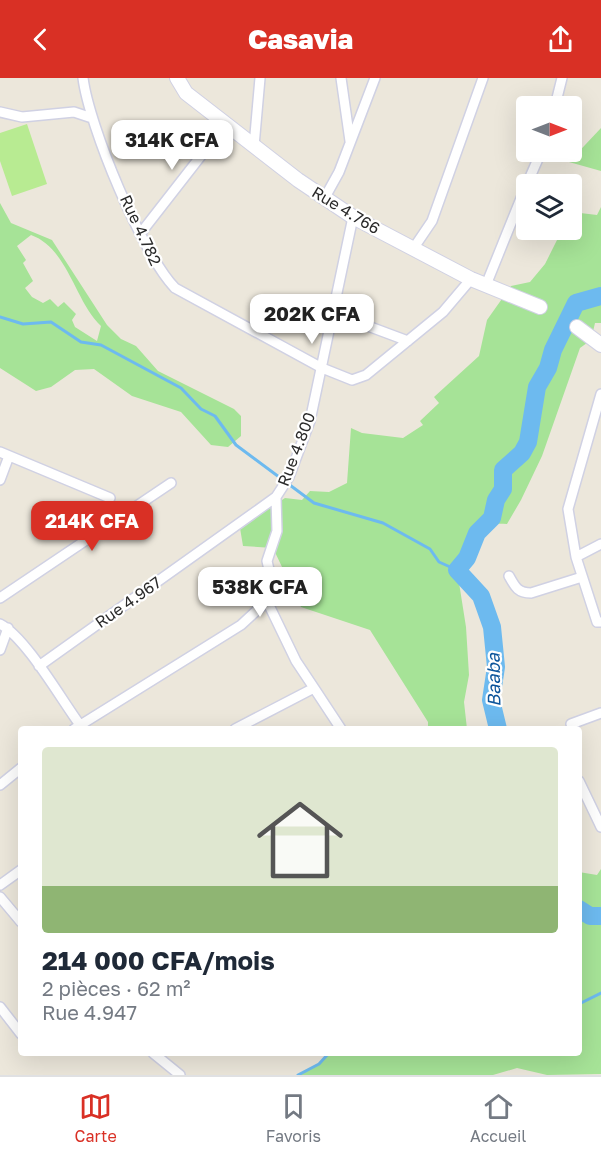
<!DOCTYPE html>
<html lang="fr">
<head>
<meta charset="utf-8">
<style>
  body { margin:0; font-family:"Golos Text",sans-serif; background:#f6f6f7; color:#1f2937; height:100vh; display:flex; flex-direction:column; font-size:22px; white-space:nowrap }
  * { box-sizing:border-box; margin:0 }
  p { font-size:20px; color:#747a83 }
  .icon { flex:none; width:33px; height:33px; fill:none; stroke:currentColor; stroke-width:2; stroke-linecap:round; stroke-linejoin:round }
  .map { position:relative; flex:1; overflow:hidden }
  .side { position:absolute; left:18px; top:648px; width:564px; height:330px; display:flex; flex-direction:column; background:#fff; border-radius:6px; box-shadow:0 6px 24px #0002 }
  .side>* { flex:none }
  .needle { width:39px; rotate:90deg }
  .tools { position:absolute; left:516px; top:18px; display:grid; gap:12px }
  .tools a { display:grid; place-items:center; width:66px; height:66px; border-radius:6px; background:#fff; box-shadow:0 6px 24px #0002; font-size:30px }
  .price { position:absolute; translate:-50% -51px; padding:0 14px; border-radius:12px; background:#fff; color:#222; font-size:20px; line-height:39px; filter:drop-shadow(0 2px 3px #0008) }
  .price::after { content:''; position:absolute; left:50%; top:36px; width:18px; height:14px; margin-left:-9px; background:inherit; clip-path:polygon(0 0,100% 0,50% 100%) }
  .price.active { background:#d93025; color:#fff }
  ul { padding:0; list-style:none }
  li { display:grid; align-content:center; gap:12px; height:318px; padding:0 24px }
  li span { display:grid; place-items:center; height:186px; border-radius:6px; color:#555 }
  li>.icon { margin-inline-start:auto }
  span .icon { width:108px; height:108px; fill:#fffc; stroke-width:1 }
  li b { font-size:26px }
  header { display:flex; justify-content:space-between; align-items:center; height:78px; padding:0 24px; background:#d93025; color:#fff; font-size:27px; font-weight:800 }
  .dock { display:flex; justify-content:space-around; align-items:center; height:84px; border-top:2px solid #e0e1e3; background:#fff; font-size:16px; color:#747a83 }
  .dock a { display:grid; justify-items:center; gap:3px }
  .dock .active { color:#d93025 }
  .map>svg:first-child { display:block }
</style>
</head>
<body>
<header><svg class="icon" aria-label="back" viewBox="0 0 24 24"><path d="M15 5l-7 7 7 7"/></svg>Casavia<svg class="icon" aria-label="share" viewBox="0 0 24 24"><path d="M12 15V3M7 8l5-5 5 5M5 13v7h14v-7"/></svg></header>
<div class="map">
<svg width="601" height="997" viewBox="0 0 601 997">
  <rect width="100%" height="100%" fill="#ece7db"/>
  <path fill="#a6e397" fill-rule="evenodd" d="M601,50v43l-32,-9z
    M0,125l11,20 41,17 55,85 14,14 15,7 22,25 76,38 7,7v20l-13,11 -17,-2 -30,-33 -49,-16 -38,-27 -19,1 -24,17 -15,4 -36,-23zM31,157c37,13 44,67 70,91l-4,15 -22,-14 -3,-7 4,-6 -12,-12 -6,5 -8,-8 -7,4 -11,-6 -7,-9 8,-7 -10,-18 3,-3 -9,-14z
    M601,129v116h-6l-4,17 -11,8 -38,108 -21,44 -14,24c-31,-1 -23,3 -35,25 -4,8 -10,13 -15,21l9,57 3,48 -5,27 3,27h-39v-7l-58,-92 -69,-23 -28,-59 -30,-2 -3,-18 45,-30 17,2 8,-9 19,1 18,-9 4,-55 11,5 41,5 20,-13 -3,-4 19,-18 -5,-6 45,-41 8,-36 24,-34 19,-4 15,-18 17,-34h10v-18l25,3z
    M601,791v205l-54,1 -30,-7 -24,7h-195l21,-11 9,-11h251v-181l18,3z"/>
  <path fill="#b8eb92" d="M27,46l20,60 -35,12 -12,-35v-28z"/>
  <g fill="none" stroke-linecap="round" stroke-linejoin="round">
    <path stroke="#6dbaef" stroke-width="3" d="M0,239l23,7 28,-2 30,20 20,3 80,43 20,21 14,7 21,29 78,58 69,20 47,26 9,13 18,8
      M579,926l22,-11
      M298,997l21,-11 10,-11"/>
    <path stroke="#6dbaef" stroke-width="18" d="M498,651l-7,-29 5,-33 -4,-40 -11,-31 -24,-26 10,-12 10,-25 15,-15 4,-18 7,-11v-19l19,-17 6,-11 9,-55 11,-19 5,-18 23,-47 25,-7
      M579,831l11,7h11"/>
    <defs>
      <path id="street" d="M83,0c6,48 59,176 92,210l147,80 30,12 14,-5 77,-63 28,-33
        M341,0l9,63
        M555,28l7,-28
        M0,34l22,5 52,-5 18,6
        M254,68l6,-68
        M527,106l14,-32
        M324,121l15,-27 36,-94
        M140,156l85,-109
        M413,171l19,-28 51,-143
        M486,207l40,-99
        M333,235l75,28
        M601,316l-33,115 8,48 21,65h4
        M0,374l110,46
        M0,402l9,-24
        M576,479l25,-13
        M509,498c6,11 9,17 22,17l51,-16
        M0,520l171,-115
        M0,546c27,14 63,79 83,105
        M0,572l8,-22
        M39,588l237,-169
        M314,610l27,41
        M571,646l30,-11
        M74,651l167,-104 26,-24
        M235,651l79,-41 -18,-27 -29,-60 6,-14 -6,-26 10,-30 -1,-34 13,-20 21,-56 43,-204
        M579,703l22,46
        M0,707l21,-17
        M0,807l21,-15
        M0,819l21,25
        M0,929l21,27
        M153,975l27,22"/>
      <path id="secondary" d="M177,0l9,15 112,87 55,37 118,62 69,28
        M577,249l24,18"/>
    </defs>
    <use href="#street" stroke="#d0d1e3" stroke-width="12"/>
    <use href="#secondary" stroke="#d0d1e3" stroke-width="16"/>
    <use href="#street" stroke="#fff" stroke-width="9"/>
    <use href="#secondary" stroke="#fff" stroke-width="14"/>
  </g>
  <g text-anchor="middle" stroke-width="4.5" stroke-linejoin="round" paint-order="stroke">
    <g font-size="16" fill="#2a2a2a" stroke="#fff">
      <text transform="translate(346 132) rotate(31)" y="6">Rue 4.766</text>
      <text transform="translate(141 152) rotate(65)" y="6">Rue 4.782</text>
      <text transform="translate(296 371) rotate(-69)" y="6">Rue 4.800</text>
      <text transform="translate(128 524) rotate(-35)" y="6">Rue 4.967</text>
    </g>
    <g font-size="18" font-style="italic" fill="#0c559b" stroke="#fff">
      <text transform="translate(494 602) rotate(-91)" y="6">Baaba</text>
    </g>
  </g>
</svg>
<div class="tools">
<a><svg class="needle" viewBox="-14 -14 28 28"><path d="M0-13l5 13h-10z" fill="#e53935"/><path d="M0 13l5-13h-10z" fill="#747a83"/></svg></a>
<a><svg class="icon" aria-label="layers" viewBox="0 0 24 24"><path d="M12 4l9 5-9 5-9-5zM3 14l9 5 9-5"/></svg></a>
</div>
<b class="price" style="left:172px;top:93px">314K CFA</b>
<b class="price" style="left:312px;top:267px">202K CFA</b>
<b class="price active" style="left:92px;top:474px">214K CFA</b>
<b class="price" style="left:260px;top:540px">538K CFA</b>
<section class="side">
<ul>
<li><span style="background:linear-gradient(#dfe7d0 75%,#8fb573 0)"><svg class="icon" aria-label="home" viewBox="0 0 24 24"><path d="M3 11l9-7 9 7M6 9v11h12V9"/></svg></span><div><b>214 000 CFA/mois</b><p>2 pièces · 62 m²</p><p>Rue 4.947</p></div></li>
</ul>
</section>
</div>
<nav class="dock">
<a class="active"><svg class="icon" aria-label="map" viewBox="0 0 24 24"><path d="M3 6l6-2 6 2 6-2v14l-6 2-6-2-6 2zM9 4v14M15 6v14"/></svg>Carte</a>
<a><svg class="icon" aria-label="saved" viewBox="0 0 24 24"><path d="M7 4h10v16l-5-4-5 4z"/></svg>Favoris</a>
<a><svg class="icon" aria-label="home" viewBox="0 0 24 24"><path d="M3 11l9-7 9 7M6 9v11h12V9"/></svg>Accueil</a>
</nav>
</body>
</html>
